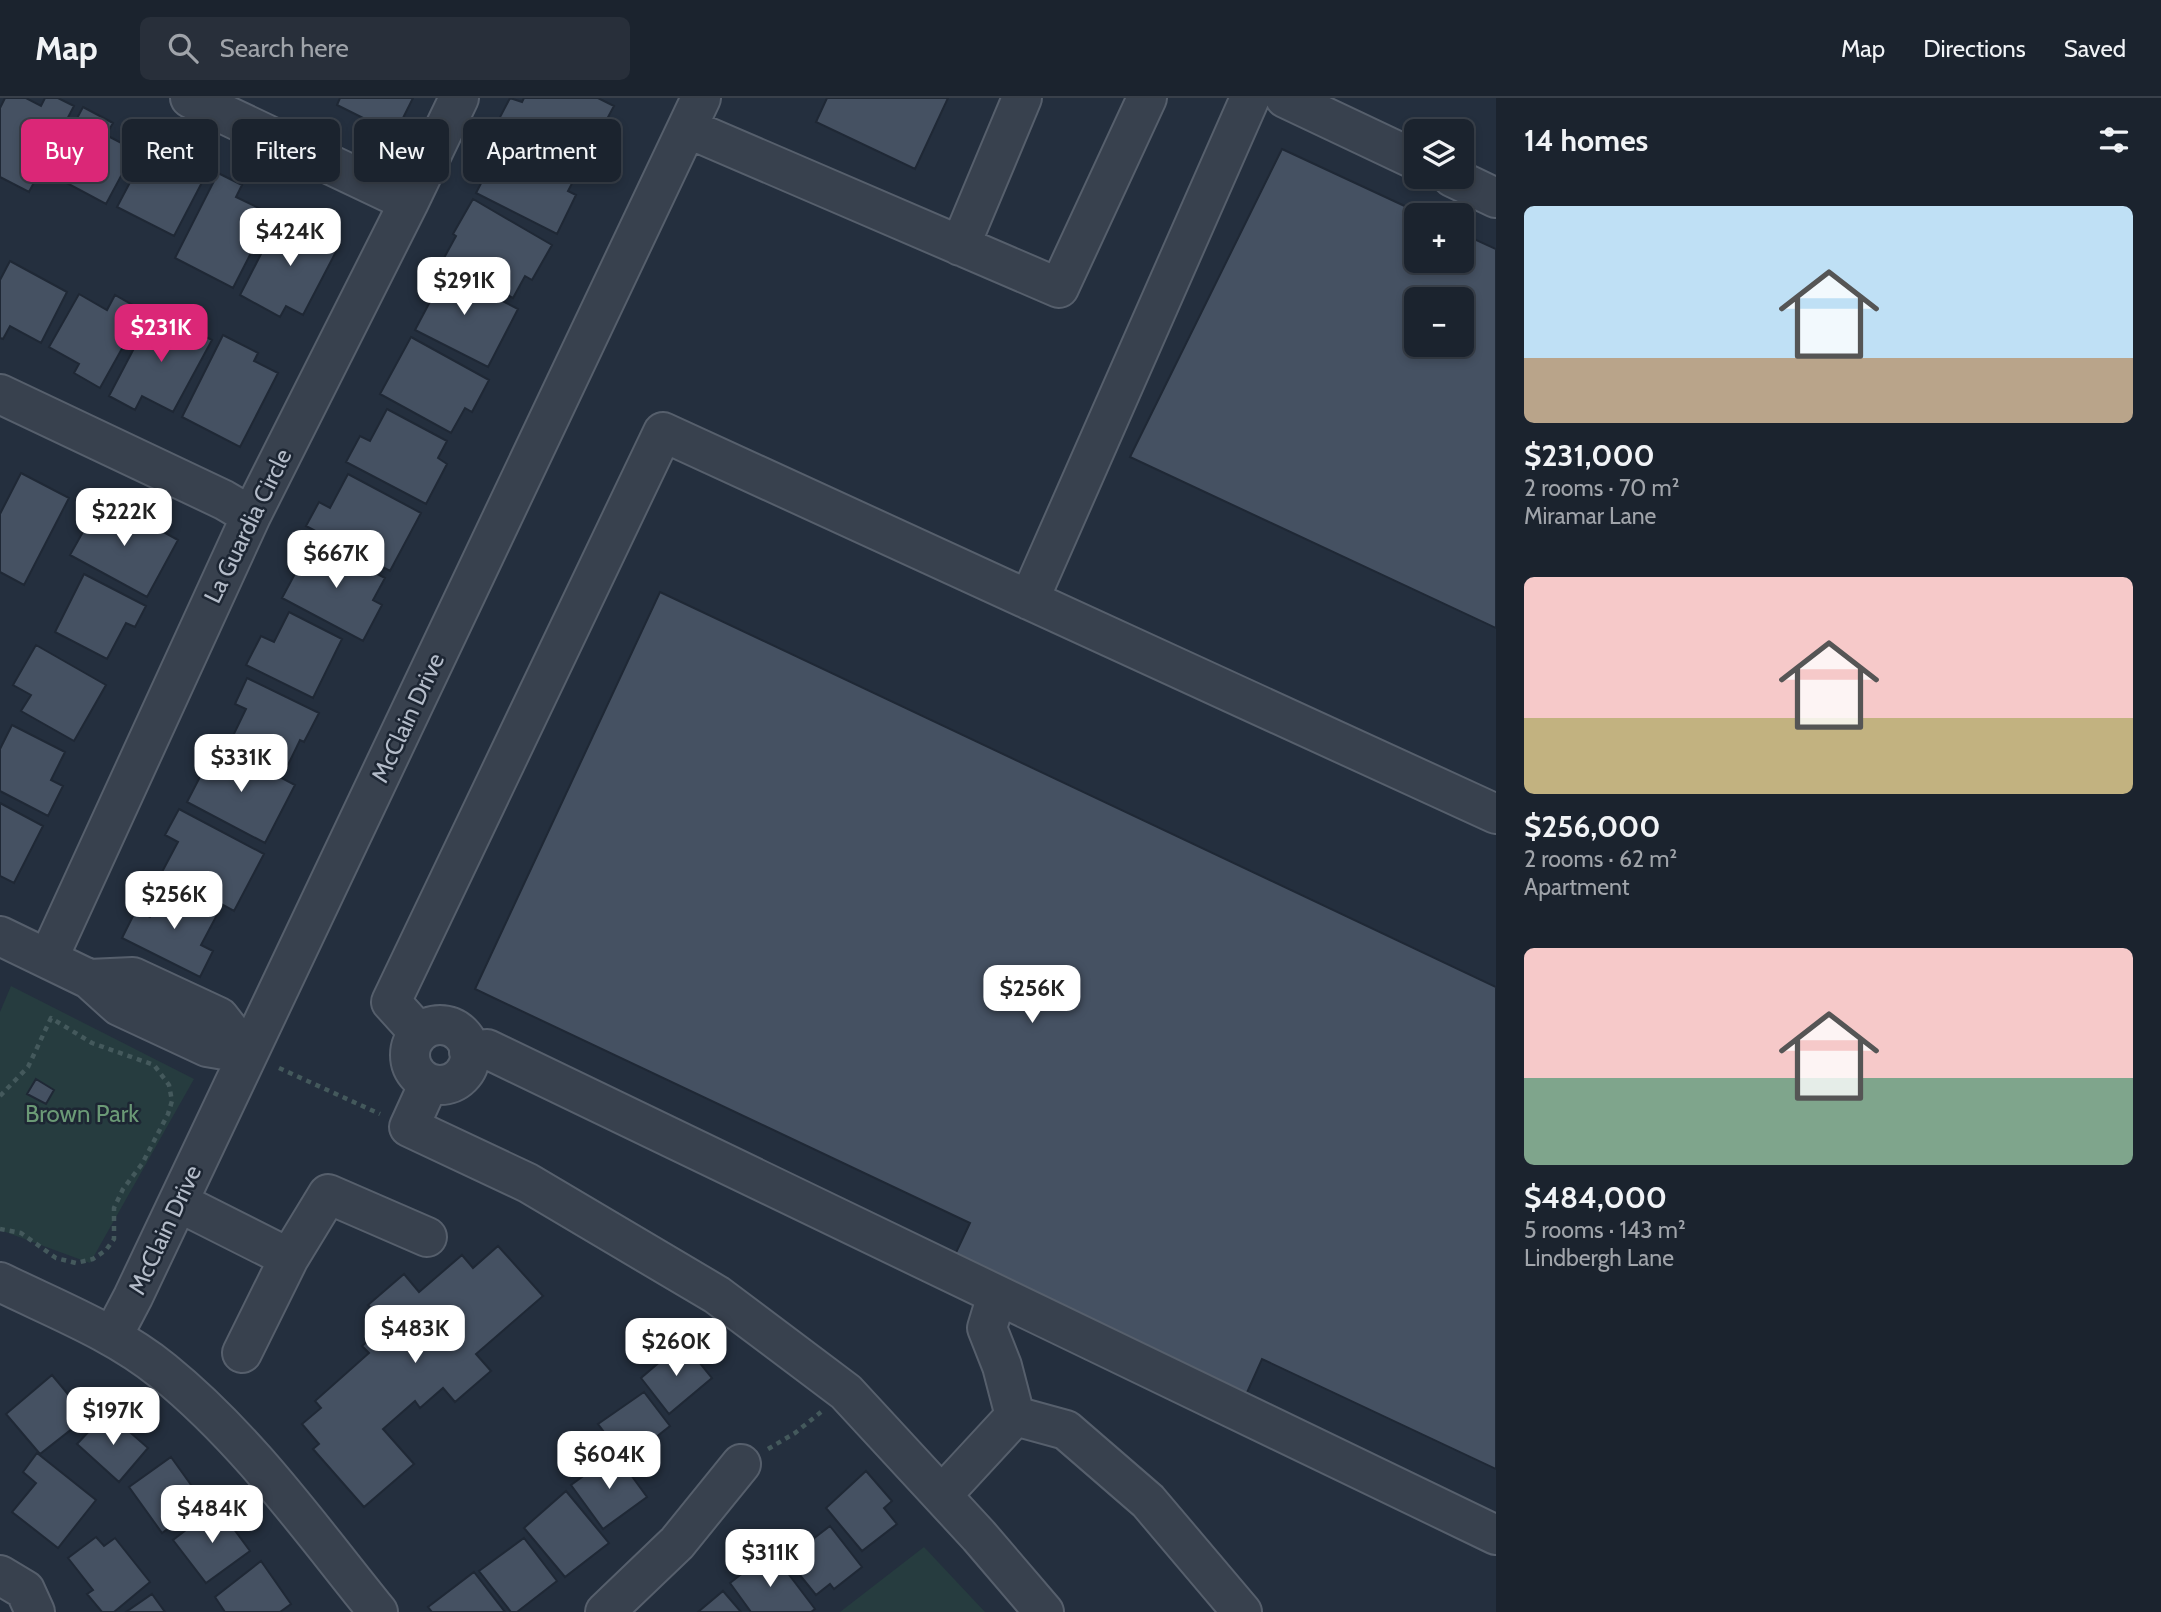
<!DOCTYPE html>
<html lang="en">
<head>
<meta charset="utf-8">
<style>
  body { margin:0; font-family:Cabin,sans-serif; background:#282f3a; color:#f1f3f6; height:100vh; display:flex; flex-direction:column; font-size:26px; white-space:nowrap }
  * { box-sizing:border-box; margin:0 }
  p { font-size:23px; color:#a0a4aa }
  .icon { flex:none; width:38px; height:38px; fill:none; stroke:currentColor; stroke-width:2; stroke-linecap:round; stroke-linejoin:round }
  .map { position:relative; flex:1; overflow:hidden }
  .sheet { display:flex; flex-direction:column; background:#1b232e; width:665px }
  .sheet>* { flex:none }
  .guide { position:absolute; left:21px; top:21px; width:665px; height:63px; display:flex; gap:14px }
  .fabs { position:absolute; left:1404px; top:21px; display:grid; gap:14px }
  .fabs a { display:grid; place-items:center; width:70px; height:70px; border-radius:10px; background:#1b232e; box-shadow:0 4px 10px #0003,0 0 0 2px #39404a; font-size:35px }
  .price { position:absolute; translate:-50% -60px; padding:0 16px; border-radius:14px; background:#fff; color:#222; font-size:23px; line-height:46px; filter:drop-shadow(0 2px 4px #0008) }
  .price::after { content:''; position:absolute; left:50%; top:42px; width:21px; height:16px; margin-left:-10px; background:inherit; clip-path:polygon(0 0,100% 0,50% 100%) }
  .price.current { background:#db2777; color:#fff }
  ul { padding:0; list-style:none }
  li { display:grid; align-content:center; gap:14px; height:371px; padding:0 28px }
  li span { display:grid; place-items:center; height:217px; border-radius:10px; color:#555 }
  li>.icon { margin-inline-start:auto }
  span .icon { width:126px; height:126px; fill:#fffc; stroke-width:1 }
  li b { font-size:30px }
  h2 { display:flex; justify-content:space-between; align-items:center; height:84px; padding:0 28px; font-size:30px }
  .chip { padding:0 24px; border-radius:10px; background:#1b232e; box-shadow:0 4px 10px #0003,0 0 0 2px #39404a; font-size:24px; line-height:63px }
  .chip.current { background:#db2777; color:#fff }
  header { display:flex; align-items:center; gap:42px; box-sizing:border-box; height:98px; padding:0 35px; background:#1b232e; border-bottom:2px solid #39404a }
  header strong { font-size:33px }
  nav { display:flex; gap:38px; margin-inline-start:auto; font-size:24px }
  .search { width:490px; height:63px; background:#282f3a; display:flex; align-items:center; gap:18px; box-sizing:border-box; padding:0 24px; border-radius:10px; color:#a0a4aa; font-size:26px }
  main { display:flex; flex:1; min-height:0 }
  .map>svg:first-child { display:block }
</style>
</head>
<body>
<header>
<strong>Map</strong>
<div class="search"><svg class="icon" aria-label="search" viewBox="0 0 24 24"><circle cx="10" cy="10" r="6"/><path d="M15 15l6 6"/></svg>Search here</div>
<nav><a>Map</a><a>Directions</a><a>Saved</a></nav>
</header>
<main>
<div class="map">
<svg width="1496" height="1514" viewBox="0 0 1496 1514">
  <rect width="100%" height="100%" fill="#242f3e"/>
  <path fill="#263c3f" d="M11,888l183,93 -104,184 -90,-33v-218z
    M924,1449l61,65h-145z"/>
  <path fill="#455162" stroke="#1f2835" stroke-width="2" fill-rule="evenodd" d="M5,0h21l15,8 4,-8h13l16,8 -45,86 -29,-15v-69z
    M340,0h73l-18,36 -58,-29z
    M510,0l12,4 2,-4h74l16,8 -31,58 -84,-45z
    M827,0h121l-33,71 -99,-47z
    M83,9l30,16 -7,12 29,15 -29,54 -58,-31z
    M506,37l72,37 -10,19 8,4 -19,39 -81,-41z
    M1282,51l142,66h-8v46h45v-28l35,16v379l-366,-171zM1416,201h45v46h-45z
    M145,56l28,15 8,-14 28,14 -35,67 -57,-29z
    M218,75l24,12 -6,12 35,17 -38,74 -58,-30z
    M473,101l79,46 -20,35 -7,-4 -12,22 -69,-40 12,-22 -3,-2z
    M281,117l59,29 -37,71 -17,-9 -6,11 -40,-22z
    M10,163l57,31 -26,51 -31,-17 -7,13 -3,-1v-58z
    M432,167l86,44 -30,58 -73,-37 17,-32 -13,-7z
    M79,196l28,16 8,-15 28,16 -43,77 -26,-15 5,-9 -30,-17z
    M154,212l58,30 -39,72 -31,-16 -7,14 -26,-14z
    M223,237l35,18 -4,8 24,12 -38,74 -58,-30z
    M411,239l78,43 -17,32 -7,-4 -14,25 -71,-39z
    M387,311l60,32 -9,17 9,6 -21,40 -80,-42 14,-26 10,5z
    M21,375l48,25 -45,87 -24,-13v-58z
    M348,376l73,39 -31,58 -84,-45 13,-24 11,6z
    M102,400l76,42 -31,57 -77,-42z
    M313,442l72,38 -12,22 9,5 -19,36 -81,-43z
    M84,476l62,32 -11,21 -9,-4 -19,36 -52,-27z
    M660,494l836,395v482l-234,-110 -17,38 -292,-138 17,-36 -495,-234z
    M289,514l53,27 -29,59 -67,-33 15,-29 13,6z
    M36,547l70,40 -32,56 -53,-30 10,-16 -18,-10z
    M247,580l72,35 -15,29 -4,-2 -14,29 -56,-27 16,-33 -11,-5z
    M12,627l53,27 -14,28 12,6 -15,30 -48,-25v-42z
    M217,646l78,41 -30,58 -78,-41z
    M0,705l43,23 -29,57 -14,-7z
    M179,711l85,45 -30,57 -72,-39 16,-30 -13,-7z
    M165,788l53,27 -17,32 12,6 -13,26 -78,-39 14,-28 14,7z
    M36,981l18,11 -8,14 -19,-10z
    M498,1148l45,50 -67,58 15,17 -36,31 -12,-14 -23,20 -5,-7 -32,28 31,35 -50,43 -51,-58 6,-5 -17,-20 19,-16 -6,-7 54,-48 -7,-7 24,-21 -18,-20 36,-31 15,18 43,-37 11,13z
    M683,1244l29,36 -43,36 -28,-36z
    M52,1277l35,42 -47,37 -34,-40z
    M644,1294l26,34 -44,35 -28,-37z
    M107,1314l41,36 -29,34 -42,-38z
    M37,1355l59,47 -38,48 -46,-36 24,-29 -13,-11z
    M615,1355l32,44 -44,32 -32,-44z
    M171,1359l33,46 -42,30 -33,-46z
    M866,1373l26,30 -8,7 13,16 -35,27 -36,-43z
    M566,1393l43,52 -44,34 -41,-49z
    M217,1408l33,45 -44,32 -33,-43z
    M830,1428l32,41 -28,22 -4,-5 -14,11 -34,-42 18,-15 5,7z
    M96,1439l8,9 11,-8 35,44 -36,30h-12l-15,-18 6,-4 -25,-32z
    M524,1440l33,43 -40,31h-6l-32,-41z
    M771,1453l44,58 -4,3h-60l-21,-29z
    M261,1463l30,43 -11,8h-55l-10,-15z
    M474,1474l31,40h-73l-4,-5z
    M723,1493l18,21h-43z
    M152,1496l13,18h-39z"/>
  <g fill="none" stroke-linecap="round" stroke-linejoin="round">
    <defs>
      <path id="minor" d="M190,0l219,104
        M1285,0l131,62
        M687,30l372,160 88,-190
        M1452,79l44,21
        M960,148l62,-148
        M0,296l224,106 27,16
        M1029,502l221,-502
        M0,838l89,43 30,27 88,41 41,7
        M48,861l203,-443 158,-314 50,-104
        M89,881l44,-2 86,40 29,37
        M410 957a30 30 0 1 1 60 0a30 30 0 1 1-60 0Z
        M419,935l-28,-31 272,-570 833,382
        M469,954l18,-3 1009,486
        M429,985l-20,44 119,56 189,112 129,97 133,144 65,76
        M178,1104l111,56
        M0,1184c55,27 115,50 163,89 84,68 147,157 215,241
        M997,1197l-10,33 15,38 13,50
        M112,1239l21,-40 568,-1199
        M242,1255l47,-95 39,-64 99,43
        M1015,1318l51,14 82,71 94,111
        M942,1397l73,-79
        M0,1477l25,15 10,22
        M605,1514l72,-69 64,-79"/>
    </defs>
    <use href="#minor" stroke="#565f6c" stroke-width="42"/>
    <path stroke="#44595c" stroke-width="4.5" stroke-dasharray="5 5" stroke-linecap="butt" d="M279,970l101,46
      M0,998l28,-29 23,-49 41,25 62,22 15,20 3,16 -4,13 -26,50 -19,25 -9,19v31l-8,11 -13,9 -17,4 -20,-5 -35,-25 -21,-4
      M768,1351l27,-16 26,-21"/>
    <use href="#minor" stroke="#38414e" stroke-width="38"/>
  </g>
  <g text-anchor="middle" stroke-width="5" stroke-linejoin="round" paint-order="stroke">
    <g font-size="24" fill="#b4bcc9" stroke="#1d2633">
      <text transform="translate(248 428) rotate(-64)" y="8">La Guardia Circle</text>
      <text transform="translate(408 620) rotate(-65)" y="8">McClain Drive</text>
      <text transform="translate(165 1132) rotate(-65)" y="8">McClain Drive</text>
    </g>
    <g font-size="24" fill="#6b9a76" stroke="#1d2633">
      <text x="82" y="1024">Brown Park</text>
    </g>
  </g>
</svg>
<div class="fabs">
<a><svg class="icon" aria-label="layers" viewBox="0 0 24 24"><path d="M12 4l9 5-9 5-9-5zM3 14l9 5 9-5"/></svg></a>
<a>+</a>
<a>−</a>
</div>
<b class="price" style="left:290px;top:170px">$424K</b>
<b class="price" style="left:464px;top:219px">$291K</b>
<b class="price current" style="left:161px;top:266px">$231K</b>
<b class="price" style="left:124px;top:450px">$222K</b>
<b class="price" style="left:336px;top:492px">$667K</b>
<b class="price" style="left:241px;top:696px">$331K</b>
<b class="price" style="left:174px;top:833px">$256K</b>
<b class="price" style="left:1032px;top:927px">$256K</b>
<b class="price" style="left:415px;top:1267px">$483K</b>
<b class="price" style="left:676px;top:1280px">$260K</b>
<b class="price" style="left:113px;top:1349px">$197K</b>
<b class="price" style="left:609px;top:1393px">$604K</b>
<b class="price" style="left:212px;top:1447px">$484K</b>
<b class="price" style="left:770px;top:1491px">$311K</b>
<div class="guide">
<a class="chip current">Buy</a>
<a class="chip">Rent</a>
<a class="chip">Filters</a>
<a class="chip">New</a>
<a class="chip">Apartment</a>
</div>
</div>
<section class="sheet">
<h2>14 homes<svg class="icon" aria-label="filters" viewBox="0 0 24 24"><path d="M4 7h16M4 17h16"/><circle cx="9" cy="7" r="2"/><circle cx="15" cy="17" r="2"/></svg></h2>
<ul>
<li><span style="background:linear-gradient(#bfe0f5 70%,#b9a48a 0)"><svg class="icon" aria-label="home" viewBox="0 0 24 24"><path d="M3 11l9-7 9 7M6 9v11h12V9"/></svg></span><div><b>$231,000</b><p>2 rooms · 70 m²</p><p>Miramar Lane</p></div></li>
<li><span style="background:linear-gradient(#f6c9c9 65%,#c2b280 0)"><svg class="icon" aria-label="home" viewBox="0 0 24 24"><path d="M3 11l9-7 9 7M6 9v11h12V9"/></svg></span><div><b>$256,000</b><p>2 rooms · 62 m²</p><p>Apartment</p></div></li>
<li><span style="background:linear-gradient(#f6c9c9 60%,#7fa58c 0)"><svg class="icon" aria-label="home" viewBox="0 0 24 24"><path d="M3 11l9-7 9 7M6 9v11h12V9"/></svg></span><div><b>$484,000</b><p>5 rooms · 143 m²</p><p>Lindbergh Lane</p></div></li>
</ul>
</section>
</main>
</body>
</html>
